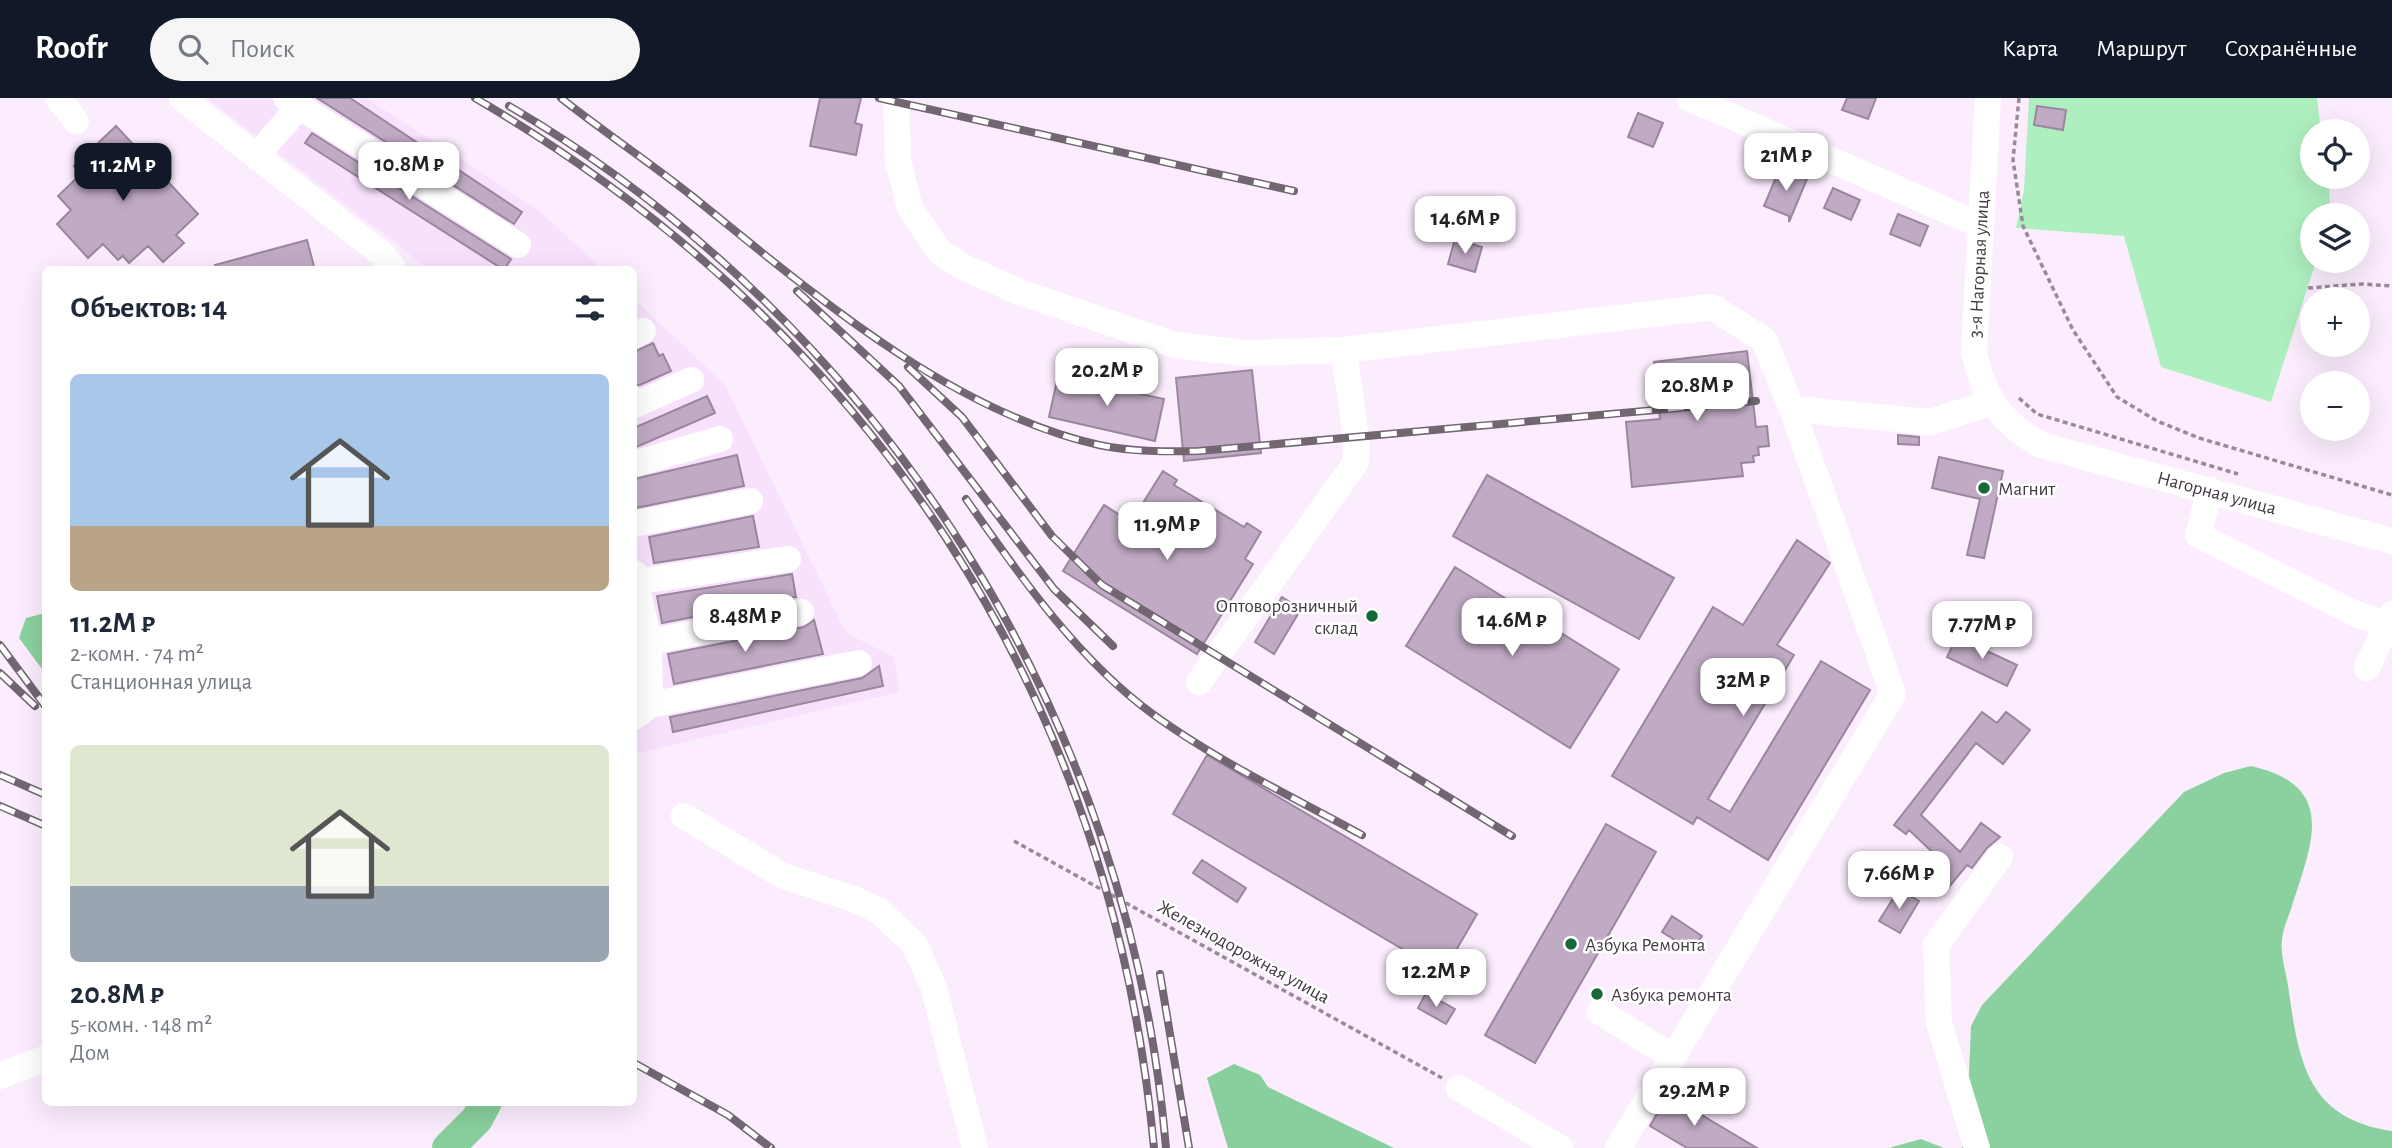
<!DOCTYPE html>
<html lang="ru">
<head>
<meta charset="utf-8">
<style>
  body { margin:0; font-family:"Alegreya Sans",sans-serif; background:#f6f6f7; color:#1f2937; height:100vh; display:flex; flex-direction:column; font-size:26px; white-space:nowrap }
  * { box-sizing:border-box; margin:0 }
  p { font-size:23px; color:#747a83 }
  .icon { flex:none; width:38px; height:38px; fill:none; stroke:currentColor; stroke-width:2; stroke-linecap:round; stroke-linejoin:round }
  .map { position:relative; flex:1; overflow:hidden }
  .details { position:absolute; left:42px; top:168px; width:595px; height:840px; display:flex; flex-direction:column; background:#fff; border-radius:10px; box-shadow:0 7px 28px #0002 }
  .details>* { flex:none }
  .fabs { position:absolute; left:2300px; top:21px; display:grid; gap:14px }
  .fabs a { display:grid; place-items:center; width:70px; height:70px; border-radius:50%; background:#fff; box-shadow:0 7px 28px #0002; font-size:35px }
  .price { position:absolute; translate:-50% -60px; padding:0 16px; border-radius:14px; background:#fff; color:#222; font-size:23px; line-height:46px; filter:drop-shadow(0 2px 4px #0008) }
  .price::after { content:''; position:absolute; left:50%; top:42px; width:21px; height:16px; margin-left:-10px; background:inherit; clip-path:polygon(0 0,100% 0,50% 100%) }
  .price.current { background:#111827; color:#fff }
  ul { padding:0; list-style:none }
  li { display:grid; align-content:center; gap:14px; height:371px; padding:0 28px }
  li span { display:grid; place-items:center; height:217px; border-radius:10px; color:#555 }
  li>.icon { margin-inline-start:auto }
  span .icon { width:126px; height:126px; fill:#fffc; stroke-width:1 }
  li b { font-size:30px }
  h2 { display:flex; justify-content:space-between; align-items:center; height:84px; padding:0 28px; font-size:30px }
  header { display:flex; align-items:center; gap:42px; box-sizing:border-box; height:98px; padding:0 35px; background:#111827; color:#fff }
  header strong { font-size:33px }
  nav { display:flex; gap:38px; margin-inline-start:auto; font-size:24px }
  .search { width:490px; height:63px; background:#f6f6f7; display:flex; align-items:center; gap:18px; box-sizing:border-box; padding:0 24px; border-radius:38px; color:#747a83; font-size:26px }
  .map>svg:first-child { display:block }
</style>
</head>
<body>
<header>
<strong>Roofr</strong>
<div class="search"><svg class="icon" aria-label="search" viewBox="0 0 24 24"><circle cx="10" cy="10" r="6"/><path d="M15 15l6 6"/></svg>Поиск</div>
<nav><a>Карта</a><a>Маршрут</a><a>Сохранённые</a></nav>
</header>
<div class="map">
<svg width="2392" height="1050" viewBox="0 0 2392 1050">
  <rect width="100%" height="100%" fill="#fbedfd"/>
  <path fill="#f7e1fc" d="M207,0h159l171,111 65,60h-173z
    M634,201l91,86 121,248 48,24 5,35 -265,62z"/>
  <path fill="#aeefbf" d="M2029,0h288l4,33h-9v46h16l3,38h-19v46h4l-45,141 -110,-35 -37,-131 -108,-8 8,-38z"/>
  <path fill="#8bd19f" d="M45,515h1l-1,60 -26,-35 7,-20z
    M2251,668c89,20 60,79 40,143 -3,9 -8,20 -9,30 -2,16 5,37 7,53 10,72 20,127 103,139v17h-431l5,-3 5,-119 11,-21 202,-213 40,-19z
    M1921,1041l23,9h-53l1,-1z"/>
  <path fill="#89cf9d" d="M1234,966l26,11 8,12 126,61h-166l-21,-70z"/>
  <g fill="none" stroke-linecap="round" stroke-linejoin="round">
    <path stroke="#89cf9d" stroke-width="5" d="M34,547l12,1"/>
    <path stroke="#89cf9d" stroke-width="32" d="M448,1050l29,-29 9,-17"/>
  </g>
  <path fill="#c0aac4" stroke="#9b869f" stroke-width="2" d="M317,0h33l172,114 -8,12z
    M820,0h41l-6,25 7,2 -6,30 -46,-9z
    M1847,0h29l-8,21 -26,-9z
    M2037,8l29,4 -3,20 -29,-5z
    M1638,15l25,10 -10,24 -25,-10z
    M116,28l82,88 -22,21 8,8 -21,19 -15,-16 -19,17 -6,-7 -5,4 -15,-16 -15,14 -31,-34 14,-14 -13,-14 23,-22 -7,-8z
    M312,35l199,126 -7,11 -199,-127z
    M1780,70l27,11 -18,43v-6l-25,-10z
    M1833,90l27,12 -9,20 -27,-12z
    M1898,116l30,12 -8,20 -30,-12z
    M1455,141l27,8 -7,25 -27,-8z
    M307,142l8,30h-99l-1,-5z
    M653,245l6,13 4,-2 8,17 -31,14h-6v-33z
    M1747,253l9,76 11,-1 2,20 -11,1 1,8 -6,1 1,6 -13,1 2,13 -111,11 -6,-65 34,-3 -6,-57z
    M1252,272l9,83 -77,8 -8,-83z
    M1058,278l106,23 -9,42 -106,-24z
    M707,298l8,17 -81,35v-20z
    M1898,337l21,2v8l-21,-1z
    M737,357l7,31 -108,22 -2,-29z
    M1939,359l64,14 -19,87 -17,-3 13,-56 -48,-11z
    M1163,373l14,9 -3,5 70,42 3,-4 14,9 -16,27 8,5 -56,90 -134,-83 41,-66 27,17z
    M1487,377l187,103 -35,61 -186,-103z
    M753,418l6,31 -105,16 -5,-26z
    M1797,442l33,23 -53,82 17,10 -86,144 22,13 91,-151 49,29 -102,170 -71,-43 -4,7 -81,-48 101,-169 30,18z
    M1455,469l164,102 -49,79 -164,-102z
    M792,476l4,23 -134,26 -5,-27z
    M1282,499l19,12 -27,45 -19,-12z
    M814,522l9,34 -149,30 -6,-30 136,-27z
    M1957,539l60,28 -10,21 -60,-29z
    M879,568l4,20 -210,46 -3,-15 192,-39z
    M1982,614l15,11 9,-11 24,18 -27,34 -27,-21 -55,72 39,37 21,-29 19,14 -13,11 -15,20 -5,-3 -19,23 -11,-9 10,-13 -38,-36 -3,4 -12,-9z
    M1207,657l270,159 -34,59 -270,-159z
    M1606,726l50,28 -121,211 -50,-28z
    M1202,762l44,28 -9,14 -44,-29z
    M1899,791l20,12 -19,32 -21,-12z
    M1672,818l30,20 -10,15 -30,-19z
    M1426,895l29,16 -9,15 -28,-16z
    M1668,997l89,53h-70l-37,-22z"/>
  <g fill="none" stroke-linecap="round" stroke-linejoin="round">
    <path stroke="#978b98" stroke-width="3.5" stroke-dasharray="5 3.5" stroke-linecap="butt" d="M2019,0l-6,62 10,66 50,104 44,67 40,24 42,17 193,57
      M2308,190l54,-4 30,2
      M2019,300l18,16 201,60
      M1014,743l428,237"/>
    <path stroke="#fff" stroke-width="26" d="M58,0l18,23
      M182,0l201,157 11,15
      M286,0l232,147
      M896,0l2,63 12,47 30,44 23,15 59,26 153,52 70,8 99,-3 368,-43 52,33 28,69 101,285 -275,454
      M1689,0l291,127
      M1988,0l-14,253c8,44 27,72 67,94l351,96
      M257,57l42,-48
      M634,238l9,-5
      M634,302l1,5 56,-25
      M1792,311l138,13 60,-19
      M634,366l86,-25
      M2210,392l-12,45 160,80 29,9
      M634,426l116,-23
      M634,475l15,69 1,63 -16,12
      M635,484l153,-23
      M649,544l152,-30
      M2367,570l25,-54
      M1199,584l157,-220v-24l-12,-88
      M650,607l209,-42
      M684,718l99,60 71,23 25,12 35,33 19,41 42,163
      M1600,914l73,45
      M0,978l46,-18
      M1459,990l101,60
      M1977,1050l-38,-125 -3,-78 64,-88"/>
    <defs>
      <path id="rail" d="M475,0c394,230 636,594 679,1050
        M561,0c43,34 88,64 131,98 118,95 256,215 407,249 33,7 67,7 100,6l557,-50
        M879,0l415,93
        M509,8c372,217 621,613 657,1042
        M797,193l102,95 155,203 59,57
        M908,269l54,50 90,119 50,49 410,251
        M966,401c54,77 111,160 188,216 65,47 139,82 208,120
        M0,547l46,62
        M0,575l35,33
        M0,677l46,20
        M0,708l46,20
        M1160,876l29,174
        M634,965l94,52 43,33"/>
    </defs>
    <use href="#rail" stroke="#716672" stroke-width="8"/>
    <use href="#rail" stroke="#fff" stroke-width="5" stroke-dasharray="16" stroke-linecap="butt"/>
  </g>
  <g fill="#18693a" stroke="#fff" stroke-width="2.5">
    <circle cx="1984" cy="390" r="7"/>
    <circle cx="1372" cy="518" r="7"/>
    <circle cx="1571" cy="846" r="7"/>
    <circle cx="1597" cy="896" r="7"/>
  </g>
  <g text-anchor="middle" stroke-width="5" stroke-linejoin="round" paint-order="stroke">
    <g font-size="19" fill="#433944" stroke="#fff">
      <text transform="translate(1978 166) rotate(-87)" y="7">3-я Нагорная улица</text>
      <text transform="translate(2217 394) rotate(15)" y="7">Нагорная улица</text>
      <text transform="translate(1244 853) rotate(29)" y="7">Железнодорожная улица</text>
    </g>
    <g font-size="19" fill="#433944" stroke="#fff" text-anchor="start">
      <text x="1998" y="397">Магнит</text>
      <text x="1358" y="514" text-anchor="end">Оптоворозничный<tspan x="1358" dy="22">склад</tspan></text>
      <text x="1585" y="853">Азбука Ремонта</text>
      <text x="1611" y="903">Азбука ремонта</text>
    </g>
  </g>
</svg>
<div class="fabs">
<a><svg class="icon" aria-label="locate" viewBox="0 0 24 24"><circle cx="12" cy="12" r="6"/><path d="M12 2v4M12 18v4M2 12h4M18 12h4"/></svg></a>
<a><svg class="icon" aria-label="layers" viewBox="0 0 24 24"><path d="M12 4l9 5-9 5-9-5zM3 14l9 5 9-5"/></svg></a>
<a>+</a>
<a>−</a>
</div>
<b class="price" style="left:1786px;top:95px">21M ₽</b>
<b class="price" style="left:409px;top:104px">10.8M ₽</b>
<b class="price current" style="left:123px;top:105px">11.2M ₽</b>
<b class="price" style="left:1465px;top:158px">14.6M ₽</b>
<b class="price" style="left:1107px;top:310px">20.2M ₽</b>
<b class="price" style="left:1697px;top:325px">20.8M ₽</b>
<b class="price" style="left:1167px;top:464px">11.9M ₽</b>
<b class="price" style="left:745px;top:556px">8.48M ₽</b>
<b class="price" style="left:1512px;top:560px">14.6M ₽</b>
<b class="price" style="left:1982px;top:563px">7.77M ₽</b>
<b class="price" style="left:1743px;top:620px">32M ₽</b>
<b class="price" style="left:1899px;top:813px">7.66M ₽</b>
<b class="price" style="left:1436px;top:911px">12.2M ₽</b>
<b class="price" style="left:1694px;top:1030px">29.2M ₽</b>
<section class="details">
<h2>Объектов: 14<svg class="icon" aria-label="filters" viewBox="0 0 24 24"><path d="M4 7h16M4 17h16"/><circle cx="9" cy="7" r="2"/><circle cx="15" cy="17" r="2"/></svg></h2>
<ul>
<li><span style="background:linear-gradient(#a9c7e8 70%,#b9a48a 0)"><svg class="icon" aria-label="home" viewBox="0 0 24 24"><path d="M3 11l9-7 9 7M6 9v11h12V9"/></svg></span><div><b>11.2M ₽</b><p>2-комн. · 74 m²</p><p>Станционная улица</p></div></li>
<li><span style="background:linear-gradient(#dfe7d0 65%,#9aa5b1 0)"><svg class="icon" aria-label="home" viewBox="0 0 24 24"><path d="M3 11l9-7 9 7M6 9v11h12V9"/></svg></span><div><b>20.8M ₽</b><p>5-комн. · 148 m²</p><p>Дом</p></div></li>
</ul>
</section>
</div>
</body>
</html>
